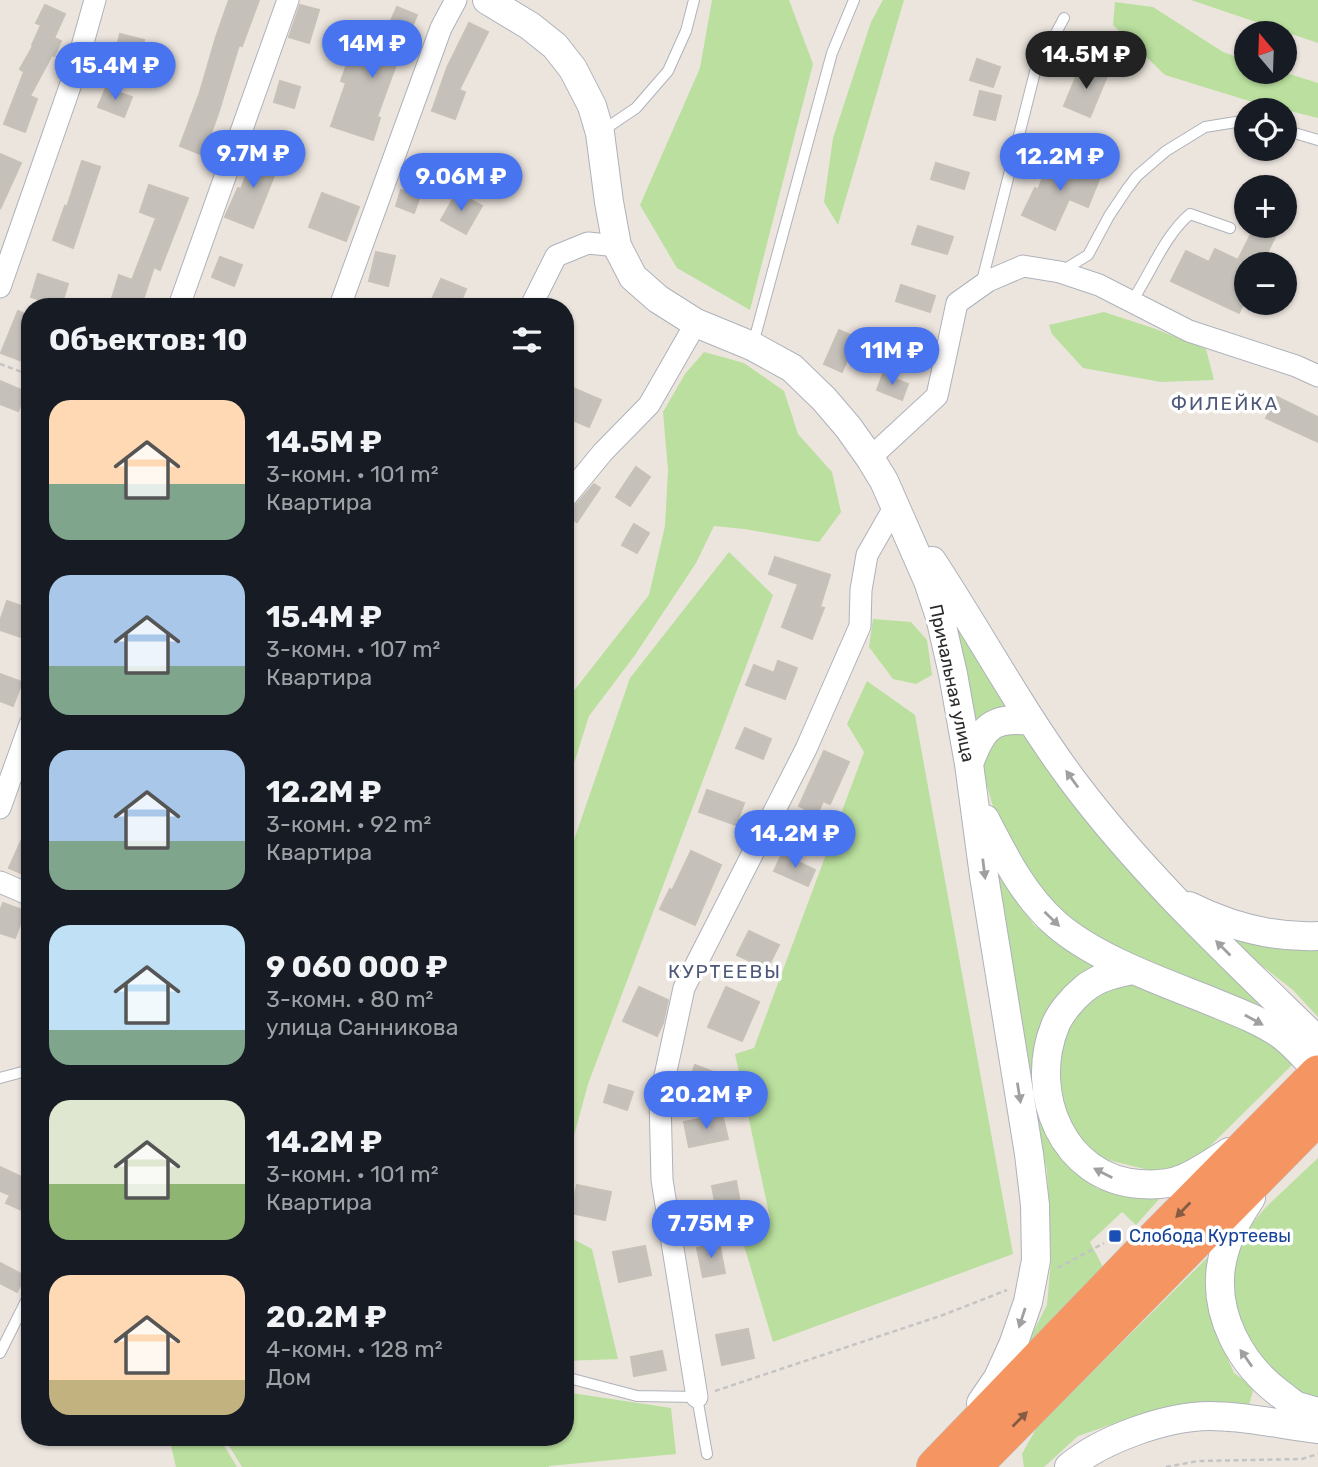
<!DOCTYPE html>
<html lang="ru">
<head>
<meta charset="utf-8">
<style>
  body { margin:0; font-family:Rubik,sans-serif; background:#242831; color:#f1f3f6; height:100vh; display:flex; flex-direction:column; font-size:26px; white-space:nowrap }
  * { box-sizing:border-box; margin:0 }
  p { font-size:23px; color:#9ea1a6 }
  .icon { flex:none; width:38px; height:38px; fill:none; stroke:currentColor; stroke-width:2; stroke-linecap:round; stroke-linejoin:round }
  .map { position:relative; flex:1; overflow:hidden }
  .sheet { position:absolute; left:21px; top:298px; width:553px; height:1148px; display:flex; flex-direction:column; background:#171b24; border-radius:28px; box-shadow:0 2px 5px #0004 }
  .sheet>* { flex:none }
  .needle { width:46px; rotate:341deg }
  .buttons { position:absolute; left:1234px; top:21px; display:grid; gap:14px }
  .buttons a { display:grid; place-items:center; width:63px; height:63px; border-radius:50%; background:#171b24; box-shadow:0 2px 5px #0004; font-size:35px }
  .price { position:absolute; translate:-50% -60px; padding:0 16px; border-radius:24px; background:#4875ef; color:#fff; font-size:23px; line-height:46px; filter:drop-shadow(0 2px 4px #0008) }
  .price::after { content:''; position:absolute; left:50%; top:42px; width:21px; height:16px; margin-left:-10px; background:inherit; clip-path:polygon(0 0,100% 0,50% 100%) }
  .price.current { background:#222; color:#fff }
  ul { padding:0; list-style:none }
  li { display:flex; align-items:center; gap:21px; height:175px; padding:0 28px }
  li span { display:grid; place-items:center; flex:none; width:196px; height:140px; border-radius:21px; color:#555 }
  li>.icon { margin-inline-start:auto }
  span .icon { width:84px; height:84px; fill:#fffc; stroke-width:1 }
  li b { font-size:30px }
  h2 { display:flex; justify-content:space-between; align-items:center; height:84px; padding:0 28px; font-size:30px }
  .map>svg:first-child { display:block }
</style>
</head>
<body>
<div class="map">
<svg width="1318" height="1467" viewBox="0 0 1318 1467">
  <rect width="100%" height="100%" fill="#ece5de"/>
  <path fill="#badf9e" d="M712,0h77l24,64 -63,246 -73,-42 -37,-63 60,-137z
    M883,0h21l-66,225 -14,-23 9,-64 38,-116z
    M1191,0h127v43z
    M1115,2l38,5 70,45 23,8v12h37l35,11v35l-72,-18 -81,-25 -52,-50z
    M1104,312l49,16 53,21 8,31 -53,2 -78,-14 -31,-34 -3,-9z
    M704,352l40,11 40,28 14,43 34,38 9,40 -22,30 -75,-13 -30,-3 -18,37 -61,92 -46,61 -24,76v-90l84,-107 16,-69 3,-56 -5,-58 22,-38z
    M729,552l44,43 -185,489 -23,85v-303l65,-188z
    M936,581l77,126 -40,20z
    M873,619l38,3 16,18 5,35 -16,9 -23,-5 -24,-32z
    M867,681l48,34 98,539 -240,88 -34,-113 31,-11 -35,-164 19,-6 110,-296 -17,-28z
    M1026,732l74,106 59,66 151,144 -64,-47 -154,-64 -32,-22 -26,-34 -40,-71 -14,-48 20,-28z
    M986,847l47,77 30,24 38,19 -28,17 -26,148 17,30 34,27 34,3 36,-3 -32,36 -14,-13 -32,30 13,25 -33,40 -47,45 24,-47 4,-46 -4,-88 -13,-57z
    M1213,927l105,20v70l-25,-27z
    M1127,979l27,7 120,57 21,19 -97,96 -33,16 -61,-15 -26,-18 -24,-57 9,-53 18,-28z
    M1318,1158v244l-22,-8 -40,-37 -23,-51 3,-54 13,-25 17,-20z
    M565,1235l27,14 26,110 -53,2z
    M1218,1247l-11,49 7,32 20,45 20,14 -5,18 -54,-1 -85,21 -32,11 -34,31h-20l-2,-13 15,-27z
    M565,1392l106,16 5,46 -127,12v1h-307l-16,-26 -1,-4h340z
    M169,1437h50l18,30h-61z"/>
  <path fill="#c5c0ba" stroke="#c8c1b8" stroke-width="2" d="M229,0h30l-17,46 -3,-1 -21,69 -15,41 -23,-9 20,-54 16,-55z
    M45,5l20,9 -11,24 7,3 -7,15 -2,-1 -22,41 7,3 -12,33 -21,-8 20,-52 -4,-3 13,-23 -1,-1 9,-20 -5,-2z
    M300,5l19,5 -10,33 -20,-6z
    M397,7l20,8 -23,55 -17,47 3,1 -7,22 -42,-14 15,-43 -5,-2 10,-28 22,9z
    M469,23l19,9 -29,58 6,2 -10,27 -23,-8 15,-43z
    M120,34l24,6 -7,28 -24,-7z
    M977,59l23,8 -7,20 -23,-7z
    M1081,65l26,11 -17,41 -26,-11z
    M280,81l20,6 -6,21 -20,-6z
    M106,88l26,9 -8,20 -26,-10z
    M980,91l21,5 -6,24 -21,-5z
    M256,151l24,10 -27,67 -28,-11 13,-29 3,1z
    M0,154l21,9 -21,46z
    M1051,158l49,19 -12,30 -19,-8 -14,31 -33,-15 13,-27 3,2z
    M82,161l18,6 -27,81 -20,-8 12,-34 2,1z
    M936,163l33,10 -5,16 -33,-10z
    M149,185l39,13 -28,72 -6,-3 -13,39h-5l-24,-8 7,-23 13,5 24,-62 -16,-6z
    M401,190l19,6 -6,17 -18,-7z
    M457,192l25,14 -16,28 -25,-14z
    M322,193l37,14 -13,34 -37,-14z
    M918,226l35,11 -6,17 -35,-10z
    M1255,226h25l-18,38h-16v34l-7,15 -68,-32 15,-30 23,11 6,-13 23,11z
    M376,252l19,4 -7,30 -19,-5z
    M220,257l22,8 -8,21 -22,-9z
    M38,274l30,10 -7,22 -30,-9z
    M441,279l25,10 -7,17h-30z
    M901,285l34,11 -5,16 -34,-11z
    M18,311l12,5v48l-29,-11z
    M839,330l18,8 -15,34 -18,-8z
    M883,374l25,10 -6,16 -25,-10z
    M0,381l26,11 -8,19 -18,-7z
    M573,388l28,12 -12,27 -24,-10v-11z
    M1277,397l41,20v25l-52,-24z
    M636,467l14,10 -20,29 -14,-9z
    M594,484l6,4 -23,34 -12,-8v-3l5,-1 5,-4z
    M634,524l15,9 -12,20 -15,-8z
    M775,557l55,18 -10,32 4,1 -12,31 -30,-12 16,-43 -29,-10z
    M7,601l23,8v31l-30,-10v-9z
    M778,661l19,7 -12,31 -39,-14 8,-20 20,8z
    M0,674l22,8 -9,24 -13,-5z
    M745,728l26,11 -8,20 -27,-11z
    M824,751l25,11 -19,42 -7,-3 -6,14 -18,-9z
    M707,790l37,13 -8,22 -37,-13z
    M30,821v56l-21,-9z
    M691,851l30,14 -26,60 -35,-16 10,-20 2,2z
    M782,854l33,16 -7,16 -34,-15z
    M3,903l22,8 -10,27 -15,-5v-22z
    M749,931l30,14 -12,24 -30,-14z
    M639,987l29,13 -5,23 -6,13 -34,-15z
    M726,987l33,15 -17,39 -34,-14z
    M695,1065l29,11 -7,17 -28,-11z
    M609,1085l24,7 -6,18 -23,-8z
    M722,1114l6,25 -39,8 -5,-25z
    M0,1167l30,14v33l-24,-11 4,-8 -10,-4z
    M736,1181l7,37 -24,5 -7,-37z
    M577,1185l34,7 -6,28 -34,-7z
    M719,1243l6,30 -22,4 -6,-29z
    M645,1246l6,29 -32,7 -6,-30z
    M0,1263l25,13 -8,16 -17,-9z
    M748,1329l6,29 -32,7 -6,-30z
    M662,1351l4,19 -32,6 -3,-19z"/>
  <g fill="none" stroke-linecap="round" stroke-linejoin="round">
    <defs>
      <path id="lane" d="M1284,130l34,10
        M602,131l34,-23 32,-37 18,-40 8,-31
        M1062,271l26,-16 21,-39 18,-27 10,-13 29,-25 39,-24 37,-6 4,1
        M981,285l54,-213 29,-54
        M1132,301c19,-28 32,-65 58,-87l40,14
        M753,344l79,-291 22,-53
        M0,1078l30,-8
        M0,1353l30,-60
        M565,1377l72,19 60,1 10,57"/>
      <path id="street" d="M0,287l74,-212 21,-75
        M179,306l109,-306
        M340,306l101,-278 15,-28
        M531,306l25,-50 32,-13 29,3
        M870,458l67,-62 20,-93 31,-22 35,-15 37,6 39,13 90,46 107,35 22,10
        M565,498l38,-46 46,-47 47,-82
        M0,808l30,-84
        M0,882l30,13
        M697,1397l-35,-217 -2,-81 24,-111 122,-239 54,-123 1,-36 6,-35 28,-49"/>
      <path id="secondary" d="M487,0l43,26 25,20 18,23 19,37 8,27 9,69 8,44 16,31 25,22 38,24 56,23 40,22 32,31 24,28 22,31 14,23 44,100 12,36 13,57 16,90 15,112 45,278 6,51 1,55 -8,42 -15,43 -15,33 -17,25
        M932,561c48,73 89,150 141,220 72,96 160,177 245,260
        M969,764c13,-36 22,-48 62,-43
        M985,819c19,37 39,77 71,105 39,34 104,57 152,76 24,10 50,19 72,34 14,10 26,25 38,37
        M1189,906c40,20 84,32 129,30
        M1134,970c-17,3 -36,7 -50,19 -11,9 -24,24 -29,37 -27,67 8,153 85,158 14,1 30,0 42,-5 16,-6 32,-18 47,-27
        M1251,1198c-14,21 -26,42 -30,69 -7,49 20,97 58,126 6,4 12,10 18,13 7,2 14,4 21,6
        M1069,1467c33,-28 98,-51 141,-51 37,0 72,9 108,13"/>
      <path id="highway" d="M935,1467l215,-223 168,-170
        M972,1467l346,-351"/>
    </defs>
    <use href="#lane" stroke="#afb2bb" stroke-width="12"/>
    <use href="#street" stroke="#afb2bb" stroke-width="23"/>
    <use href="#secondary" stroke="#afb2bb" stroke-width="30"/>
    <use href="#highway" stroke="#c4c4c4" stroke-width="38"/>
    <path stroke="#c4c4c4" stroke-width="2.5" stroke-dasharray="5 3.5" stroke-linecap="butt" d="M0,364l30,11
      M1058,1268l46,-25
      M715,1391l228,-76 64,-25
      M1166,1467l32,-6 104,-2 16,-5"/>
    <use href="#lane" stroke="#fff" stroke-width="10"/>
    <use href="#street" stroke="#fff" stroke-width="21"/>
    <use href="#secondary" stroke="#fff" stroke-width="28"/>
    <use href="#highway" stroke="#f59561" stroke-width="37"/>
  </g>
  <defs><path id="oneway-solid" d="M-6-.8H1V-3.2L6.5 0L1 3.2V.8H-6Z" transform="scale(1.75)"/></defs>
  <g fill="#a0a0a0">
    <use href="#oneway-solid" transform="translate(1072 779) rotate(-126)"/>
    <use href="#oneway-solid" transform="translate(984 869) rotate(83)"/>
    <use href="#oneway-solid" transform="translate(1052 919) rotate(44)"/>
    <use href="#oneway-solid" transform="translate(1223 948) rotate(-135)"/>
    <use href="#oneway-solid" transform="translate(1254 1020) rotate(29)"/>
    <use href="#oneway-solid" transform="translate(1019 1093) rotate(81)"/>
    <use href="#oneway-solid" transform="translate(1103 1173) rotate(-153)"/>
    <use href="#oneway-solid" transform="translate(1022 1318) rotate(108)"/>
    <use href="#oneway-solid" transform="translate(1246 1358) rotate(-125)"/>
  </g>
  <g fill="#865b43">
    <use href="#oneway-solid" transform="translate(1183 1210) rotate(134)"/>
    <use href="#oneway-solid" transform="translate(1020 1419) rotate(-45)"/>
  </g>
  <rect fill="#1a4fb4" stroke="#fff" stroke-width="2.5" x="1108" y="1229" width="14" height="14" rx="3.5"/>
  <g text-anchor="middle" stroke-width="7" stroke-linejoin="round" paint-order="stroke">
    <g font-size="18" fill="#2b2b2b" stroke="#fff">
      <text transform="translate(952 683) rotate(78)" y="6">Причальная улица</text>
    </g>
    <g font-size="18" fill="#164399" stroke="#fff" text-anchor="start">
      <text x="1129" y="1242">Слобода Куртеевы</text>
    </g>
    <g font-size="19" letter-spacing="2" fill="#4e597a" stroke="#fff">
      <text x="1225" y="410">ФИЛЕЙКА</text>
      <text x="725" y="978">КУРТЕЕВЫ</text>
    </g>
  </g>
</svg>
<div class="buttons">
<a><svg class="needle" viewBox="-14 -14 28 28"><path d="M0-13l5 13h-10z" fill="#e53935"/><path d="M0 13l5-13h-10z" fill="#9ea1a6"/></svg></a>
<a><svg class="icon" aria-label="locate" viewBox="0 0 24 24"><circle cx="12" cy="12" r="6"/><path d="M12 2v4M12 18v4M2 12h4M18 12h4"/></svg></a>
<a>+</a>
<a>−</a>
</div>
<b class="price" style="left:372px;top:80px">14M ₽</b>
<b class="price current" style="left:1086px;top:91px">14.5M ₽</b>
<b class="price" style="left:115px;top:102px">15.4M ₽</b>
<b class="price" style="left:253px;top:190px">9.7M ₽</b>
<b class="price" style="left:1060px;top:193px">12.2M ₽</b>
<b class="price" style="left:461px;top:213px">9.06M ₽</b>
<b class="price" style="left:892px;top:387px">11M ₽</b>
<b class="price" style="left:795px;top:870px">14.2M ₽</b>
<b class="price" style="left:706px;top:1131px">20.2M ₽</b>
<b class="price" style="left:711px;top:1260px">7.75M ₽</b>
<section class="sheet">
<h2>Объектов: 10<svg class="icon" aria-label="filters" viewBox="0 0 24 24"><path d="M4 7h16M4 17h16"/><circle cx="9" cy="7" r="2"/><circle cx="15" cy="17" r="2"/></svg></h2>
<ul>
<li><span style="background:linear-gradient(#ffd9b3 60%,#7fa58c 0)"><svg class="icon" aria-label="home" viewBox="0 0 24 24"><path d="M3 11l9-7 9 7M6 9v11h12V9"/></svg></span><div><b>14.5M ₽</b><p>3-комн. · 101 m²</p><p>Квартира</p></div></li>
<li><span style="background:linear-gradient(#a9c7e8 65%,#7fa58c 0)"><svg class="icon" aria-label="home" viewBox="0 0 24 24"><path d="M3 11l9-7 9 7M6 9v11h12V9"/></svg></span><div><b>15.4M ₽</b><p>3-комн. · 107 m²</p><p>Квартира</p></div></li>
<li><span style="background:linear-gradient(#a9c7e8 65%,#7fa58c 0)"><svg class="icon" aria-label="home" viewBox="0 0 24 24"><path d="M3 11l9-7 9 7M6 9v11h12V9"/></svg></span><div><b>12.2M ₽</b><p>3-комн. · 92 m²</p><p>Квартира</p></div></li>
<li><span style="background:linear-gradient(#bfe0f5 75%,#7fa58c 0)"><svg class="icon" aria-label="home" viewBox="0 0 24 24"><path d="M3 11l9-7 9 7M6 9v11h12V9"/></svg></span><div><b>9 060 000 ₽</b><p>3-комн. · 80 m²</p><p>улица Санникова</p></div></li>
<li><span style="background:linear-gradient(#dfe7d0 60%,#8fb573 0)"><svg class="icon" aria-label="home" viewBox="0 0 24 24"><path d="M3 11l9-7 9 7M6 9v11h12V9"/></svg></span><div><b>14.2M ₽</b><p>3-комн. · 101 m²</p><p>Квартира</p></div></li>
<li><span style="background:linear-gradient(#ffd9b3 75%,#c2b280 0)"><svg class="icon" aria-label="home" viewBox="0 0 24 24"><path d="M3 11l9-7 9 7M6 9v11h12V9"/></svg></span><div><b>20.2M ₽</b><p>4-комн. · 128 m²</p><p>Дом</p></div></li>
</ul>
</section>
</div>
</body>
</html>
